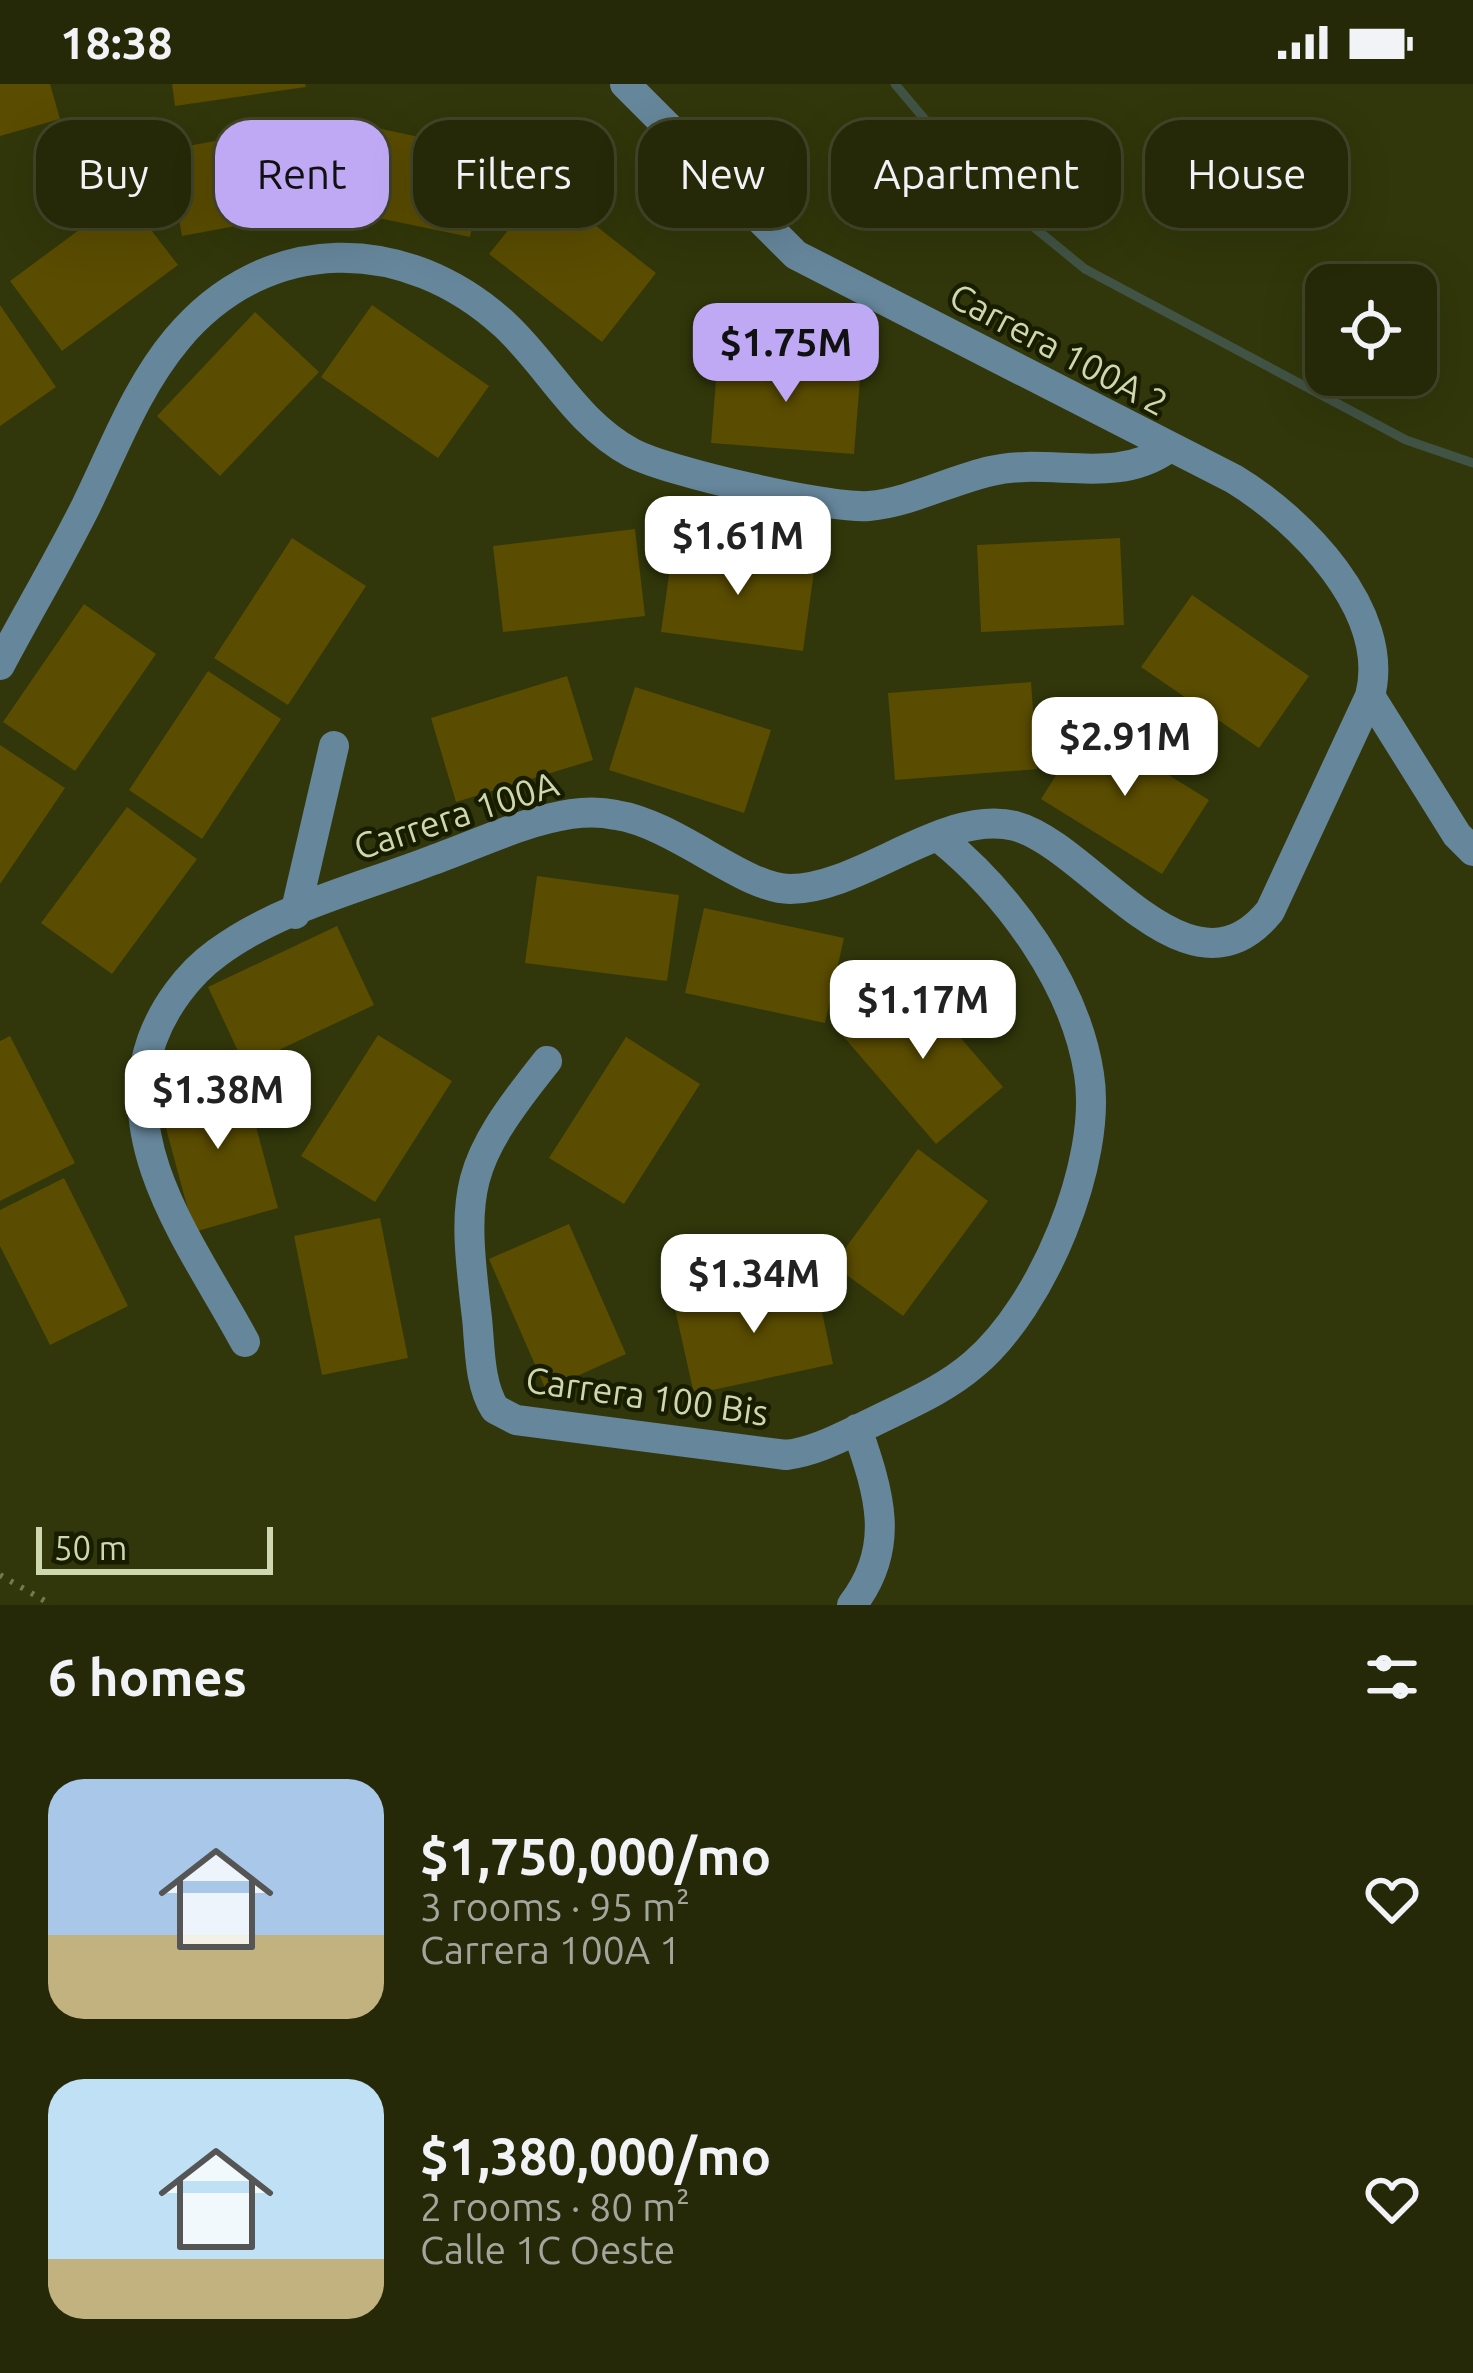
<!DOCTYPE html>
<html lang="en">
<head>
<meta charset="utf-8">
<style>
  body { margin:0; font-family:Ubuntu,sans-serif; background:#2d3112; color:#f1f3f6; height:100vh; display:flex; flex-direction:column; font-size:45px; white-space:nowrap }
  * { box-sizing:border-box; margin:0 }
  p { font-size:39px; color:#a3a69c }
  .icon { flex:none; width:66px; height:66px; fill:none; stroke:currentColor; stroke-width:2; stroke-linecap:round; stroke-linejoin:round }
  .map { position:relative; height:1521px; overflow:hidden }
  .details { display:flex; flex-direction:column; background:#252908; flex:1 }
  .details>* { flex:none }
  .hud { position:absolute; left:36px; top:36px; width:1401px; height:108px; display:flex; gap:24px }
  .fabs { position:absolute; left:1305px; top:180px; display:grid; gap:24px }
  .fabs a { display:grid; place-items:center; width:132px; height:132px; border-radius:24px; background:#252908; box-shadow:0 12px 48px #0002,0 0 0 3px #424529; font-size:60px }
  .scale { position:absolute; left:36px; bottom:30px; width:237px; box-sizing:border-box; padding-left:12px; border:6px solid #ced7af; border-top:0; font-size:33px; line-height:42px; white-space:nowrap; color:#ced7af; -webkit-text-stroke:9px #191d00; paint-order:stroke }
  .price { position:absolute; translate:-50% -102px; padding:0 27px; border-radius:24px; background:#fff; color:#222; font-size:39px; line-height:78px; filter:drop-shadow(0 3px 6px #0008) }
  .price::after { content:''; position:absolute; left:50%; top:72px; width:36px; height:27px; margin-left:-18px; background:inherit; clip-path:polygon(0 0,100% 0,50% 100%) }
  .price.current { background:#bfa9f4; color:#111 }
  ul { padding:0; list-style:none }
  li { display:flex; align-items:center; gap:36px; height:300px; padding:0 48px }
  li span { display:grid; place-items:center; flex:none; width:336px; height:240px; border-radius:36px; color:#555 }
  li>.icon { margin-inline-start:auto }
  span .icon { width:144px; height:144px; fill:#fffc; stroke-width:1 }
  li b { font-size:51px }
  h2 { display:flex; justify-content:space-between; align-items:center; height:144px; padding:0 48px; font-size:51px }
  .chip { padding:0 42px; border-radius:36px; background:#252908; box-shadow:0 12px 48px #0002,0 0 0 3px #424529; font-size:42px; line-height:108px }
  .chip.current { background:#bfa9f4; color:#111 }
  .status { display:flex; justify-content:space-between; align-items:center; height:84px; padding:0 60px; background:#252908; direction:ltr }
  .status svg { height:33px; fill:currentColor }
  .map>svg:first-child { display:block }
</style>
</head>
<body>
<div class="status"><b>18:38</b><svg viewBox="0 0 49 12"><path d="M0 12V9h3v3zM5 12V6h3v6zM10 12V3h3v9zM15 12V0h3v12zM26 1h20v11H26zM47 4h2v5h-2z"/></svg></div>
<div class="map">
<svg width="1473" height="1521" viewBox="0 0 1473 1521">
  <rect width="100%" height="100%" fill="#31370a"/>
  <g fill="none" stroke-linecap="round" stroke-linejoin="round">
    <path stroke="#415344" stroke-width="9" d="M895,0l81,96 109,89 321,171 67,23"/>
  </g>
  <path fill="#5a4c00" d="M0,0h50l10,35 -60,17z
    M172,0h133l1,3 -131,19z
    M349,38l140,30 -19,85 -140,-29z
    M307,40l15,86 -140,26 -16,-86z
    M544,101l112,88 -54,69 -113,-88z
    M125,112l53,69 -116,86 -52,-70z
    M0,221l56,82 -56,39z
    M372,221l117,81 -51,72 -117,-81z
    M255,228l64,60 -99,104 -63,-60z
    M718,271l143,12 -7,87 -143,-11z
    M635,445l10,87 -142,16 -10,-86z
    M292,454l74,48 -78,119 -74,-47z
    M1120,454l4,87 -143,7 -4,-87z
    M673,462l142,18 -12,87 -142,-19z
    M1192,511l117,81 -50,72 -118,-81z
    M84,520l72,50 -81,117 -72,-49z
    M208,587l73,48 -79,120 -73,-49z
    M567,592l26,84 -137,42 -25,-84z
    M1031,598l6,87 -142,11 -7,-87z
    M635,603l136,43 -27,83 -135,-43z
    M1088,641l121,75 -47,74 -121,-75z
    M0,661l65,43 -65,96z
    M127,723l70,52 -85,115 -71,-51z
    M537,792l142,19 -12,86 -142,-18z
    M704,824l140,30 -19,85 -140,-30z
    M337,842l37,79 -129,61 -37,-79z
    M910,895l93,108 -67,57 -93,-108z
    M378,951l74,46 -77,121 -74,-46z
    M10,952l65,127 -75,38v-160z
    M626,953l74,47 -76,120 -75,-46z
    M241,987l37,137 -84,24 -37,-137z
    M918,1065l70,52 -85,115 -70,-51z
    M64,1094l64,128 -78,39 -50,-99v-36z
    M380,1134l28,140 -86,17 -28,-139z
    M569,1140l57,130 -80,36 -57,-131z
    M815,1195l18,85 -139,30 -19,-85z"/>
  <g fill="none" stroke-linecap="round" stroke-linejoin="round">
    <path stroke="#737a4f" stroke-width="6" stroke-dasharray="3 9" stroke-linecap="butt" d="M0,1491l52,30"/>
    <path stroke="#66869b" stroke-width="30" d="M0,581c28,-53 59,-105 86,-159 28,-57 50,-118 91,-167 89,-107 229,-105 328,-14 45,42 71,98 127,128 36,19 197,56 237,53 42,-4 82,-26 122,-35 59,-14 124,15 176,-22
      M1370,612l87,139 16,16
      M295,830l39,-168
      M547,977c-83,104 -86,126 -70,257 3,29 2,66 18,91l21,11 270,35c31,-4 57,-19 85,-32 36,-18 73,-33 103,-59 68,-57 129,-202 115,-290 -14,-90 -80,-180 -149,-236
      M245,1258c-48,-90 -131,-194 -93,-302 12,-33 36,-66 65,-87 60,-45 146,-66 216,-93 45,-16 91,-39 138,-46 15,-2 31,-2 45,1 60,9 128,74 174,74 71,0 155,-81 225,-63 76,20 174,185 255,85l100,-215c22,-85 -70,-177 -136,-217l-438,-224 -171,-171
      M852,1521c45,-58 27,-112 5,-176"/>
  </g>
  <g text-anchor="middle" stroke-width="9" stroke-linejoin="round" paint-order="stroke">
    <g font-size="36" fill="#ced7af" stroke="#191d00">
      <text transform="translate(1059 265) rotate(28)" y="13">Carrera 100A 2</text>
      <text transform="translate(456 731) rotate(-18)" y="13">Carrera 100A</text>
      <text transform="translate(647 1312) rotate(8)" y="13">Carrera 100 Bis</text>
    </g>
  </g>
</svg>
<div class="fabs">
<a><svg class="icon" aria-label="locate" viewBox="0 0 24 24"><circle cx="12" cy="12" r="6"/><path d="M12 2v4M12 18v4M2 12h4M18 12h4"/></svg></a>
</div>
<div class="scale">50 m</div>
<b class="price current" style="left:786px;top:321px">$1.75M</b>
<b class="price" style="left:738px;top:514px">$1.61M</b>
<b class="price" style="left:1125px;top:715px">$2.91M</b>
<b class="price" style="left:923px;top:978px">$1.17M</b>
<b class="price" style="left:218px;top:1068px">$1.38M</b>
<b class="price" style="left:754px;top:1252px">$1.34M</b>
<div class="hud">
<a class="chip">Buy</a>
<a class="chip current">Rent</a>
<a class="chip">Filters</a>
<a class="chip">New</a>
<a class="chip">Apartment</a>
<a class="chip">House</a>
</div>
</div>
<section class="details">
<h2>6 homes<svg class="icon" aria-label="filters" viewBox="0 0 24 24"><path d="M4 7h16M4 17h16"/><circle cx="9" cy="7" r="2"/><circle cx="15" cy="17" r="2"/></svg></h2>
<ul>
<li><span style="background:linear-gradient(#a9c7e8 65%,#c2b280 0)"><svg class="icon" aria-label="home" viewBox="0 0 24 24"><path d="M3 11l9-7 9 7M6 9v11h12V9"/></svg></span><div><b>$1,750,000/mo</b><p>3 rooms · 95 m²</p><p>Carrera 100A 1</p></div><svg class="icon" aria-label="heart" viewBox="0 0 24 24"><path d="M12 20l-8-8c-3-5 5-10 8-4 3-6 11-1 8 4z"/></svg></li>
<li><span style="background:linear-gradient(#bfe0f5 75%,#c2b280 0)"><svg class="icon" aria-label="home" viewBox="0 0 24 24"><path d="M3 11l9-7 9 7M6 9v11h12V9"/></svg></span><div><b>$1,380,000/mo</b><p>2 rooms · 80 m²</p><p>Calle 1C Oeste</p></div><svg class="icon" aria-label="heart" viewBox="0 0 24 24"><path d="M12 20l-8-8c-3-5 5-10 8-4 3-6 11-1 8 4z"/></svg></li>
</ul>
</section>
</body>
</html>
